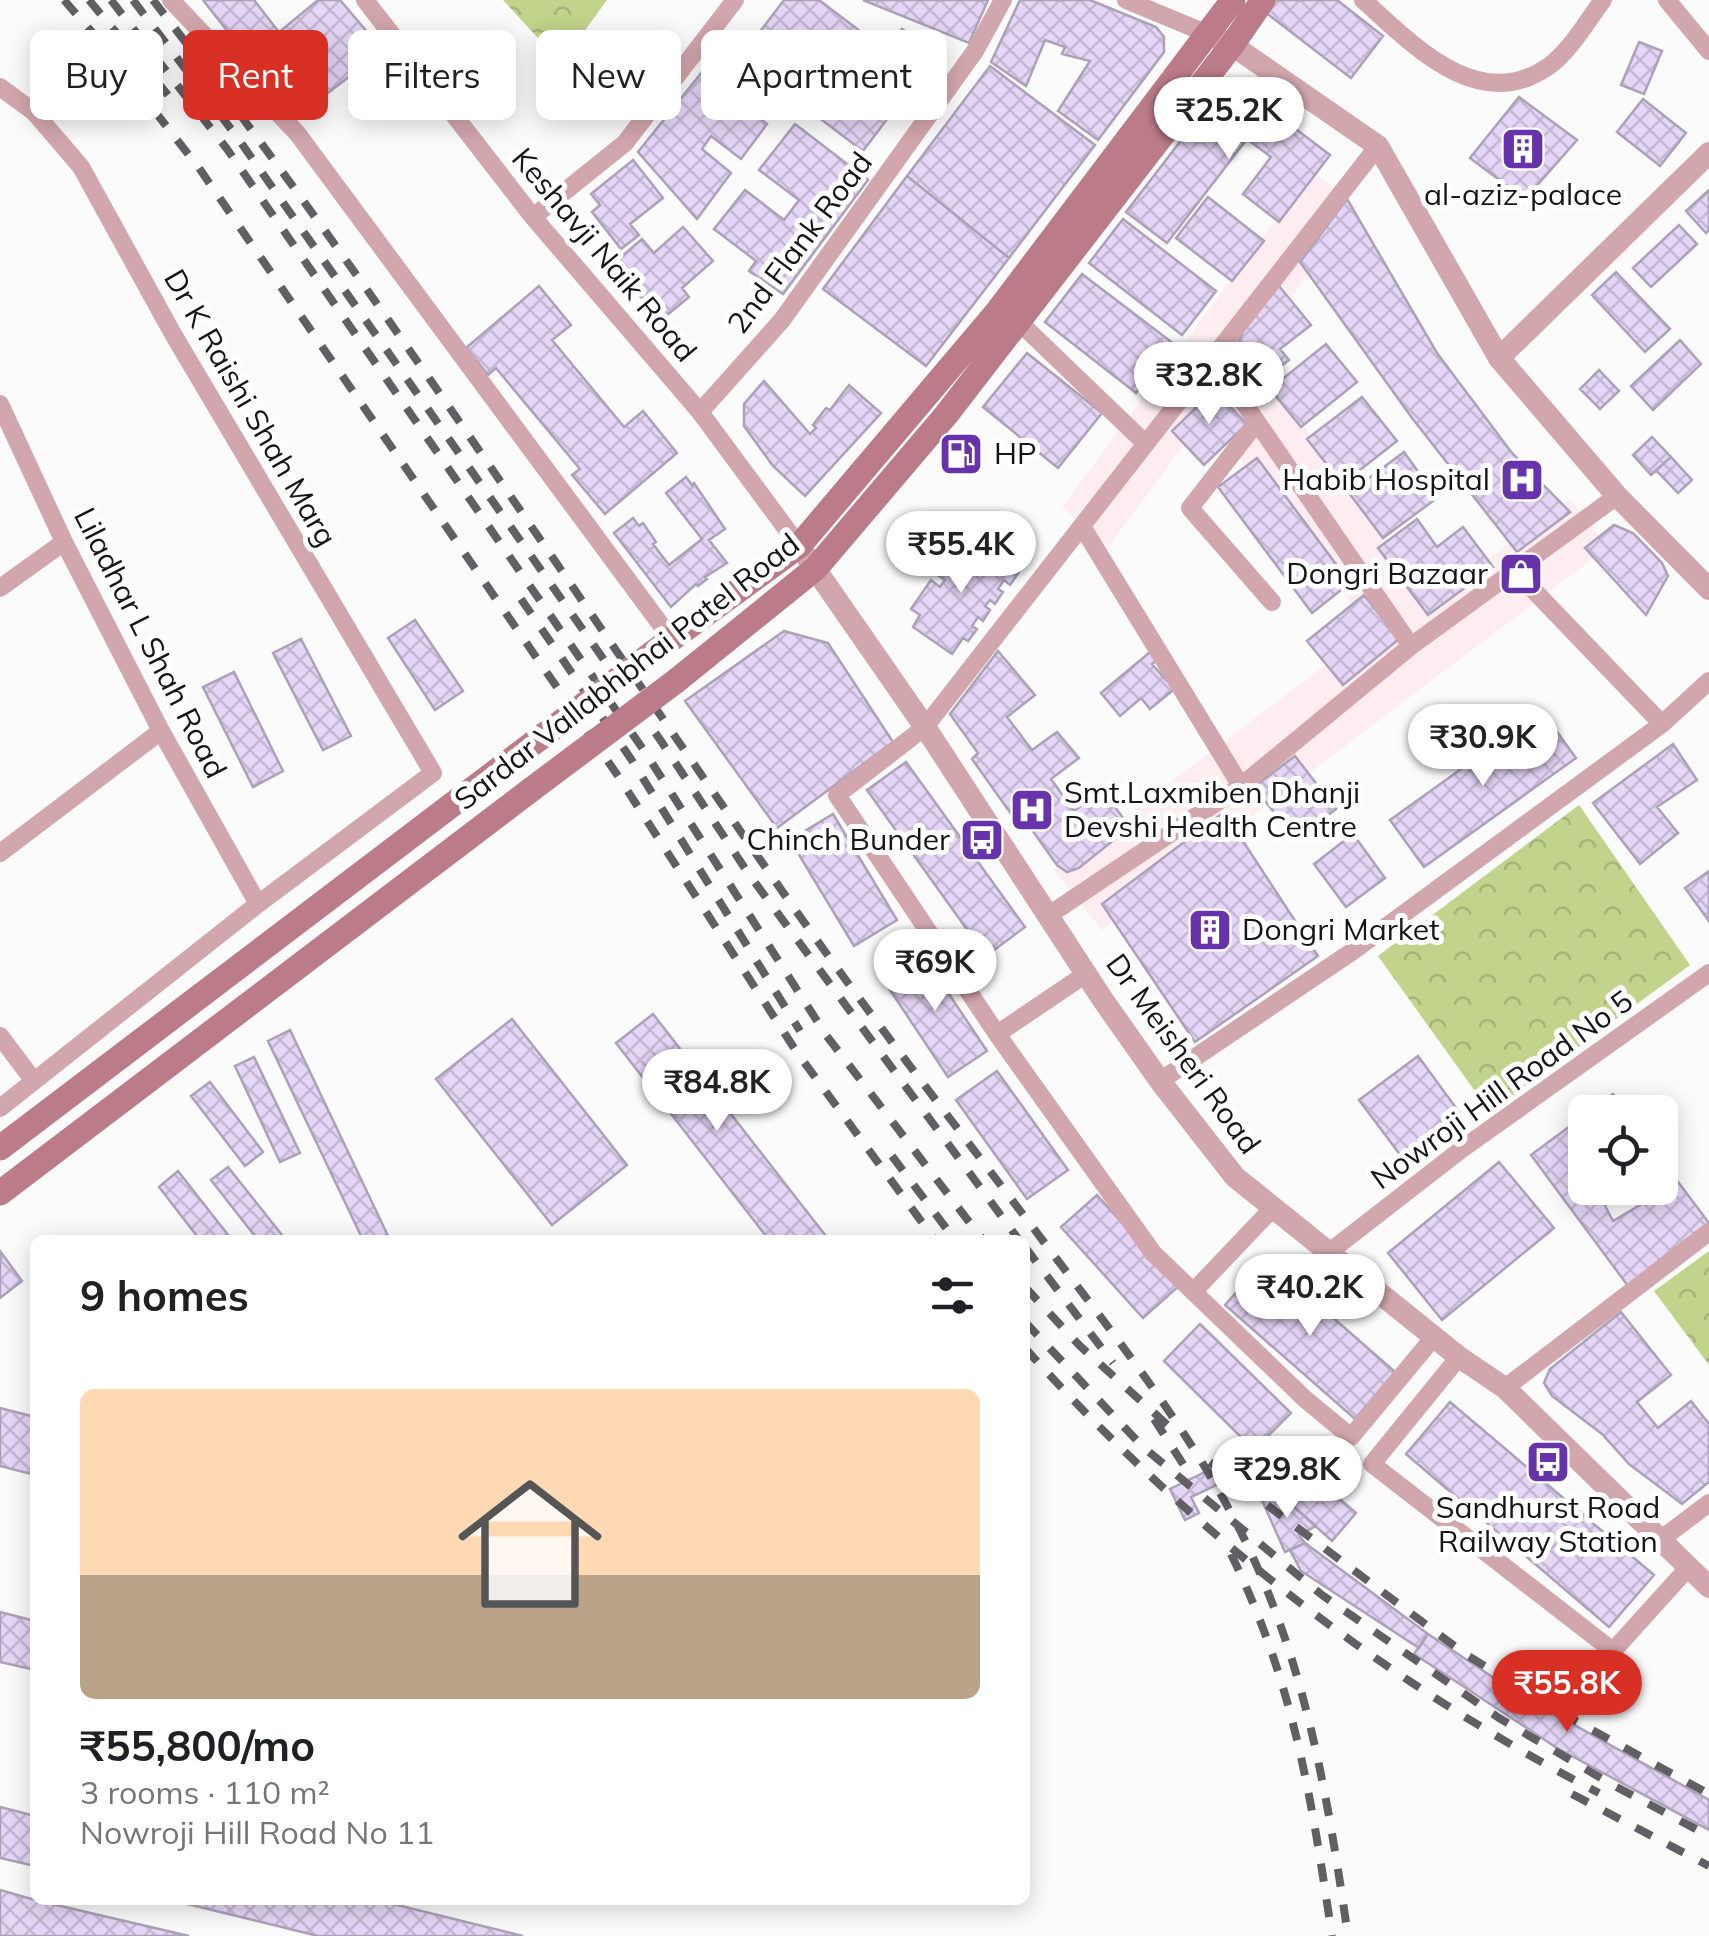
<!DOCTYPE html>
<html lang="en">
<head>
<meta charset="utf-8">
<style>
  body { margin:0; font-family:Mulish,sans-serif; background:#f2f2f2; color:#202124; height:100vh; display:flex; flex-direction:column; font-size:38px; white-space:nowrap }
  * { box-sizing:border-box; margin:0 }
  p { font-size:32px; color:#757577 }
  .icon { flex:none; width:55px; height:55px; fill:none; stroke:currentColor; stroke-width:2; stroke-linecap:round; stroke-linejoin:round }
  .map { position:relative; flex:1; overflow:hidden }
  .panel { position:absolute; left:30px; top:1235px; width:1000px; height:670px; display:flex; flex-direction:column; background:#fff; border-radius:15px; box-shadow:0 5px 25px #0003 }
  .panel>* { flex:none }
  .top-card { position:absolute; left:30px; top:30px; width:1000px; height:90px; display:flex; gap:20px }
  .buttons { position:absolute; left:1568px; top:1095px; display:grid; gap:20px }
  .buttons a { display:grid; place-items:center; width:110px; height:110px; border-radius:15px; background:#fff; box-shadow:0 5px 25px #0003; font-size:50px }
  .price { position:absolute; translate:-50% -85px; padding:0 22px; border-radius:35px; background:#fff; color:#222; font-size:32px; line-height:65px; filter:drop-shadow(0 2px 5px #0008) }
  .price::after { content:''; position:absolute; left:50%; top:60px; width:30px; height:22px; margin-left:-15px; background:inherit; clip-path:polygon(0 0,100% 0,50% 100%) }
  .price.on { background:#d93025; color:#fff }
  ul { padding:0; list-style:none }
  li { display:grid; align-content:center; gap:20px; height:530px; padding:0 50px }
  li span { display:grid; place-items:center; height:310px; border-radius:15px; color:#555 }
  li>.icon { margin-inline-start:auto }
  span .icon { width:180px; height:180px; fill:#fffc; stroke-width:1 }
  li b { font-size:42px }
  h2 { display:flex; justify-content:space-between; align-items:center; height:120px; padding:0 50px; font-size:42px }
  .pill { padding:0 35px; border-radius:15px; background:#fff; box-shadow:0 5px 25px #0003; font-size:35px; line-height:90px }
  .pill.on { background:#d93025; color:#fff }
  .map>svg:first-child { display:block }
</style>
</head>
<body>
<div class="map">
<svg width="1709" height="1936" viewBox="0 0 1709 1936">
  <defs>
    <pattern id="forest-crowns" width="20" height="18" patternUnits="userSpaceOnUse" patternTransform="scale(2.5)"><rect width="20" height="18" fill="#c2d38b"/><path d="M2 6a3 3 0 1 1 6 0M12 15a3 3 0 1 1 6 0" fill="none" stroke="#a6b477"/></pattern>
    <pattern id="building-cross-hatch" width="8" height="8" patternUnits="userSpaceOnUse" patternTransform="scale(2.5)"><rect width="8" height="8" fill="#e5d6f7"/><path d="M0 0l8 8M0 8l8-8" fill="none" stroke="#c4b7d3"/></pattern>
  </defs>
  <rect width="100%" height="100%" fill="#fbfbfb"/>
  <path fill="#fdedf1" d="M1312,171l45,36 -107,147 182,246 138,-101 38,48 -506,383 -48,-60 318,-240 -166,-215 -98,132 -46,-40z"/>
  <path fill="url(#forest-crowns)" d="M503,0h104l-46,63z
    M1579,805l111,160 -200,147 -112,-156z
    M1709,1251v114l-55,-74z"/>
  <path fill="url(#building-cross-hatch)" stroke="#aca2b8" stroke-width="2.5" d="M203,0h51l24,31 -31,25z
    M318,0h22l28,33 9,19 -4,14 -14,3 -62,48 -48,-60z
    M784,0h35l66,50 17,-21 35,24 -74,98 -123,-93z
    M863,0h125l-19,43z
    M1020,0h70l66,27 8,10v15l-66,88 -40,-29 32,-50 -28,-7 3,-7 -20,-7 -19,46 -35,-24z
    M1274,0h63l46,36 -32,42 -86,-66z
    M1639,42l23,9 -18,43 -23,-9z
    M714,57l36,31 -10,14 27,22 -26,35 -30,-23 -9,13 29,24 -34,46 -59,-67z
    M990,66l105,79 -86,113 -102,-82z
    M1229,78l101,77 -51,67 -36,-28 28,-37 -24,-18 -80,104 -41,-31z
    M1519,97l58,43 -52,59 -55,-41z
    M1643,99l43,34 -26,33 -43,-34z
    M795,124l73,56 -85,114 -34,-23 7,-10 -42,-32 31,-39 39,30 15,-20 -40,-30z
    M633,160l30,38 -33,26 9,11 -18,14 -29,-37 8,-7 -9,-11z
    M907,176l102,82 -83,108 -103,-77z
    M1709,190v40l-3,3 -20,-22z
    M1208,197l56,44 -32,40 -56,-43z
    M1347,199l90,154 75,100 58,59 -53,40 -105,-134 -112,-156z
    M1123,219l93,72 -34,44 -93,-72z
    M1679,225l18,19 -46,43 -18,-19z
    M683,227l30,34 -31,27 7,9 -29,24 -46,-58 28,-24 12,14z
    M1616,272l54,57 -25,23 -53,-57z
    M1082,274l92,70 -38,49 -91,-71z
    M539,286l32,39 -19,15 72,87 19,-16 34,42 -72,61 -33,-39 8,-6 -84,-101 -8,7 -22,-27z
    M1279,286l32,39 -31,24 9,11 -34,26 -19,-20 2,-22 6,-15z
    M1680,340l21,24 -48,46 -22,-24z
    M1326,344l31,38 -56,45 -31,-38z
    M1027,353l75,60 -44,55 -75,-61z
    M1599,370l20,21 -19,18 -20,-20z
    M764,381l46,53 6,-6 -3,-3 13,-17 4,2 19,-25 32,28 -76,83 -32,-30 -29,-40v-22z
    M1214,390l33,34 -43,41 -32,-34z
    M1362,397l35,44 -55,43 -35,-45z
    M1652,437l19,20 -20,18 -18,-20z
    M1404,452l33,46 -54,40 -34,-45z
    M1671,457l21,23 -14,13 -22,-23z
    M1257,458l93,125 -38,30 -94,-126z
    M686,477l6,8 2,-2 31,46 -16,11 18,23 -22,14 2,2 -9,7 -2,-2 -25,23 -57,-74 19,-15 6,8 4,-3 13,19 -3,2 16,21 33,-26 -36,-46z
    M1417,519l20,28 26,-20 30,40 -65,48 -50,-67z
    M1614,525l19,8 29,30 6,13 -22,39 -61,-67z
    M973,540l46,32 -9,13 -6,-5 -6,9 5,3 -8,12 -5,-4 -5,6 5,4 -7,11 -5,-4 -6,9 5,3 -9,12 -5,-3 -11,16 -39,-27 7,-12 -9,-6 20,-29 9,7 5,-7 -9,-6 10,-14 6,4 5,-7 3,2z
    M1364,595l35,44 -56,46 -36,-44z
    M415,620l48,71 -28,19 -47,-72z
    M784,631l44,12 65,99 -116,86 -92,-127z
    M301,639l50,97 -28,14 -50,-97z
    M998,651l37,44 -28,22 25,33 25,-18 22,26 -28,21 23,32 28,-21 28,37 -51,41 -12,4 -10,-7 -37,-52 -6,5 -42,-59 6,-6 -28,-39z
    M1150,652l7,8 -5,4 14,16 3,-3 8,10 -27,22 -9,-11 -21,18 -19,-23z
    M234,672l49,99 -30,16 -50,-100z
    M1542,711l34,47 -152,109 -34,-47z
    M1673,744l24,36 -40,27 21,26 -38,31 -47,-61z
    M1295,756l41,53 -40,31 -42,-53z
    M906,762l119,165 -39,29 -119,-166z
    M1224,812l94,144 -123,86 -93,-138z
    M833,814l64,106 -43,26 -64,-106z
    M1353,834l32,44 -39,29 -32,-43z
    M1709,871v50l-24,-33z
    M921,952l66,99 -39,26 -66,-99z
    M653,1014l176,226h-60l-153,-197z
    M512,1019l115,146 -75,60 -116,-146z
    M290,1030l100,210h-27l-95,-199z
    M1418,1056l41,56 -58,44 -42,-56z
    M254,1057l46,96 -20,9 -45,-96z
    M997,1071l71,99 -41,29 -71,-99z
    M210,1082l53,70 -18,14 -54,-70z
    M1613,1094l14,18h-39z
    M1585,1115v73h11l17,33 37,-22 -7,-11h17v-30l49,65 -81,63 -97,-131z
    M1499,1162l55,66 -112,92 -54,-67z
    M228,1167l58,73h-28l-47,-60z
    M178,1171l54,69h-32l-41,-53z
    M1097,1195l82,91 -36,32 -82,-91z
    M0,1251l22,30 -22,17z
    M1266,1259l129,113 -40,47 -130,-114z
    M1621,1312l50,63 -34,27 21,26 33,-27 18,23v58l-27,22 -53,-40 -27,-30 -50,-38 -8,-13 6,-14z
    M1200,1324l91,89 -37,37 -90,-89z
    M1450,1402l204,173 -45,52 -203,-173z
    M0,1408l35,9v58l-35,-9z
    M1279,1447l77,66 -24,28 -76,-68z
    M1238,1456l15,32 -14,7 -8,-17 -40,19 8,16 -14,7 -15,-31z
    M1276,1491l40,35 -17,9 6,8 -20,9 -24,-54z
    M1305,1543l123,91 -9,14 -118,-77 -11,-21z
    M0,1612l35,9v49l-35,-8z
    M1428,1634l87,58 194,108v30l-152,-82 -143,-94z
    M0,1807l35,9v50l-35,-8z
    M0,1890l35,10 154,36h-189z
    M171,1900h206l146,36h-205z"/>
  <g fill="none" stroke-linecap="round" stroke-linejoin="round">
    <path stroke="#d2a6ad" stroke-width="18" d="M171,0l126,133 373,504
      M365,0l168,217 167,195 99,134
      M1126,0l82,34
      M1363,0c49,44 116,116 186,66 21,-15 38,-45 54,-66
      M1667,0l42,51
      M0,87l34,25 47,55 92,167 260,439 -175,131 -258,204
      M1378,146l-453,581 -88,68 160,239 156,219 152,146 46,38 83,-100
      M533,217l92,-74 110,-143
      M1011,319l8,3 125,120
      M1213,358l198,288
      M0,404l64,138 97,189 97,173
      M700,412l82,-92 193,-269 28,-51
      M1257,422l-67,86 82,94
      M1083,528l158,258
      M1516,572l146,152
      M0,588l64,-46
      M0,853l161,-122
      M1049,915l192,-129 170,-140 206,-150
      M997,1034l89,-60
      M0,1036l34,45
      M1160,1081l193,-130 309,-227 47,-43
      M1328,1253l134,-104 247,-176
      M1193,1292l80,-84
      M1459,1357l-87,107 241,187 75,-83
      M1505,1388l204,-156
      M1660,1540l49,-37"/>
    <path stroke="#d2a6ad" stroke-width="22" d="M1217,38l15,7 146,101 121,212 118,138 92,93
      M1499,358l210,-205
      M807,557l118,170 178,273 57,81 75,96 224,180 46,31 204,199"/>
    <path stroke="#bb7b88" stroke-width="25" d="M654,652l145,-106 198,-234 236,-312
      M676,681l140,-113 130,-153 286,-370 31,-45
      M0,1148l507,-385
      M0,1193l532,-404"/>
    <path stroke="#625f64" stroke-width="8" stroke-dasharray="18 18" stroke-linecap="butt" d="M64,0l40,46 95,122 417,605 182,281 137,186
      M89,0l79,95
      M111,0l116,149 418,603 181,283 157,205
      M133,0l104,137 424,604 87,132 271,367
      M153,0c220,283 415,585 620,878 90,130 188,254 283,380 77,102 156,201 206,320 49,115 68,235 86,358
      M521,599l110,160 169,272
      M892,1156l63,84
      M1025,1247l88,116
      M1025,1287l55,59 92,83
      M1025,1322l118,125 179,148 177,123 112,66 98,52
      M1025,1348c162,181 358,333 574,445
      M1154,1419l38,59
      M1210,1462l255,192 109,66 135,74
      M1231,1554c63,130 80,241 101,382
      M1572,1794l137,72"/>
    <path stroke="#bb7b88" stroke-width="25" d="M507,763l147,-111
      M532,789l144,-108"/>
  </g>
  <defs>
    <symbol id="building-square" viewBox="-11 -11 22 22"><rect x="-9" y="-9" width="18" height="18" rx="4" fill="#63a" stroke="#fff"/><path d="M-4-6H4V6H1V3H-1V6H-4ZM-2.5-4.3h1.7v1.8h-1.7ZM.8-4.3h1.7v1.8H.8ZM-2.5-1h1.7V.8h-1.7ZM.8-1h1.7V.8H.8Z" fill="#fff"/></symbol>
    <symbol id="fuel-square" viewBox="-11 -11 22 22"><rect x="-9" y="-9" width="18" height="18" rx="4" fill="#63a" stroke="#fff"/><path d="M-5.5-6h7V0h2V4h1.3V-2.5L3-4.5l.8-.8L6-3V5H2.5V1h-1V6h-7ZM-4.2-4.7v3.2H.2V-4.7Z" fill="#fff"/></symbol>
    <symbol id="hospital-square" viewBox="-11 -11 22 22"><rect x="-9" y="-9" width="18" height="18" rx="4" fill="#63a" stroke="#fff"/><path d="M-5-5h3v3.5h4V-5h3V5h-3V1.5h-4V5h-3Z" fill="#fff"/></symbol>
    <symbol id="shop-square" viewBox="-11 -11 22 22"><rect x="-9" y="-9" width="18" height="18" rx="4" fill="#63a" stroke="#fff"/><path d="M-5-2.5h2.3a2.7 3.5 0 0 1 5.4 0H5L5.5 6h-11ZM-1.5-2.5h3a1.5 2.3 0 0 0-3 0Z" fill="#fff"/></symbol>
    <symbol id="bus-square" viewBox="-11 -11 22 22"><rect x="-9" y="-9" width="18" height="18" rx="4" fill="#63a" stroke="#fff"/><path d="M-5-6H5V4H4V6H2V4H-2V6H-4V4H-5ZM-3.5-4V0h7V-4ZM-3.5 1.2v1.5H-2V1.2ZM2 1.2v1.5H3.5V1.2Z" fill="#fff"/></symbol>
  </defs>
  <g fill-rule="evenodd">
    <use href="#building-square" x="1498" y="124" width="50" height="50"/>
    <use href="#fuel-square" x="936" y="429" width="50" height="50"/>
    <use href="#hospital-square" x="1497" y="455" width="50" height="50"/>
    <use href="#shop-square" x="1496" y="549" width="50" height="50"/>
    <use href="#hospital-square" x="1007" y="785" width="50" height="50"/>
    <use href="#bus-square" x="957" y="815" width="50" height="50"/>
    <use href="#building-square" x="1185" y="905" width="50" height="50"/>
    <use href="#bus-square" x="1523" y="1437" width="50" height="50"/>
  </g>
  <g text-anchor="middle" stroke-width="10" stroke-linejoin="round" paint-order="stroke">
    <g font-size="30" fill="#17131b" stroke="#fff" text-anchor="start">
      <text x="1523" y="205" text-anchor="middle">al-aziz-palace</text>
      <text x="994" y="464">HP</text>
      <text x="1490" y="490" text-anchor="end">Habib Hospital</text>
      <text x="1488" y="584" text-anchor="end">Dongri Bazaar</text>
      <text x="1064" y="803">Smt.Laxmiben Dhanji<tspan x="1064" dy="34">Devshi Health Centre</tspan></text>
      <text x="950" y="850" text-anchor="end">Chinch Bunder</text>
      <text x="1242" y="940">Dongri Market</text>
      <text x="1548" y="1518" text-anchor="middle">Sandhurst Road<tspan x="1548" dy="34">Railway Station</tspan></text>
    </g>
    <g font-size="30" fill="#17131b" stroke="#fff">
      <text transform="translate(800 243) rotate(-53)" y="10">2nd Flank Road</text>
      <text transform="translate(604 255) rotate(50)" y="10">Keshavji Naik Road</text>
      <text transform="translate(250 408) rotate(60)" y="10">Dr K Raishi Shah Marg</text>
      <text transform="translate(150 643) rotate(63)" y="10">Liladhar L Shah Road</text>
      <text transform="translate(627 672) rotate(-38)" y="10">Sardar Vallabhbhai Patel Road</text>
      <text transform="translate(1183 1054) rotate(54)" y="10">Dr Meisheri Road</text>
      <text transform="translate(1502 1090) rotate(-36)" y="10">Nowroji Hill Road No 5</text>
    </g>
  </g>
</svg>
<div class="buttons">
<a><svg class="icon" aria-label="locate" viewBox="0 0 24 24"><circle cx="12" cy="12" r="6"/><path d="M12 2v4M12 18v4M2 12h4M18 12h4"/></svg></a>
</div>
<b class="price" style="left:1229px;top:162px">₹25.2K</b>
<b class="price" style="left:1209px;top:427px">₹32.8K</b>
<b class="price" style="left:961px;top:596px">₹55.4K</b>
<b class="price" style="left:1483px;top:789px">₹30.9K</b>
<b class="price" style="left:935px;top:1014px">₹69K</b>
<b class="price" style="left:717px;top:1134px">₹84.8K</b>
<b class="price" style="left:1310px;top:1339px">₹40.2K</b>
<b class="price" style="left:1287px;top:1521px">₹29.8K</b>
<b class="price on" style="left:1567px;top:1735px">₹55.8K</b>
<div class="top-card">
<a class="pill">Buy</a>
<a class="pill on">Rent</a>
<a class="pill">Filters</a>
<a class="pill">New</a>
<a class="pill">Apartment</a>
</div>
<section class="panel">
<h2>9 homes<svg class="icon" aria-label="filters" viewBox="0 0 24 24"><path d="M4 7h16M4 17h16"/><circle cx="9" cy="7" r="2"/><circle cx="15" cy="17" r="2"/></svg></h2>
<ul>
<li><span style="background:linear-gradient(#ffd9b3 60%,#b9a48a 0)"><svg class="icon" aria-label="home" viewBox="0 0 24 24"><path d="M3 11l9-7 9 7M6 9v11h12V9"/></svg></span><div><b>₹55,800/mo</b><p>3 rooms · 110 m²</p><p>Nowroji Hill Road No 11</p></div></li>
</ul>
</section>
</div>
</body>
</html>
